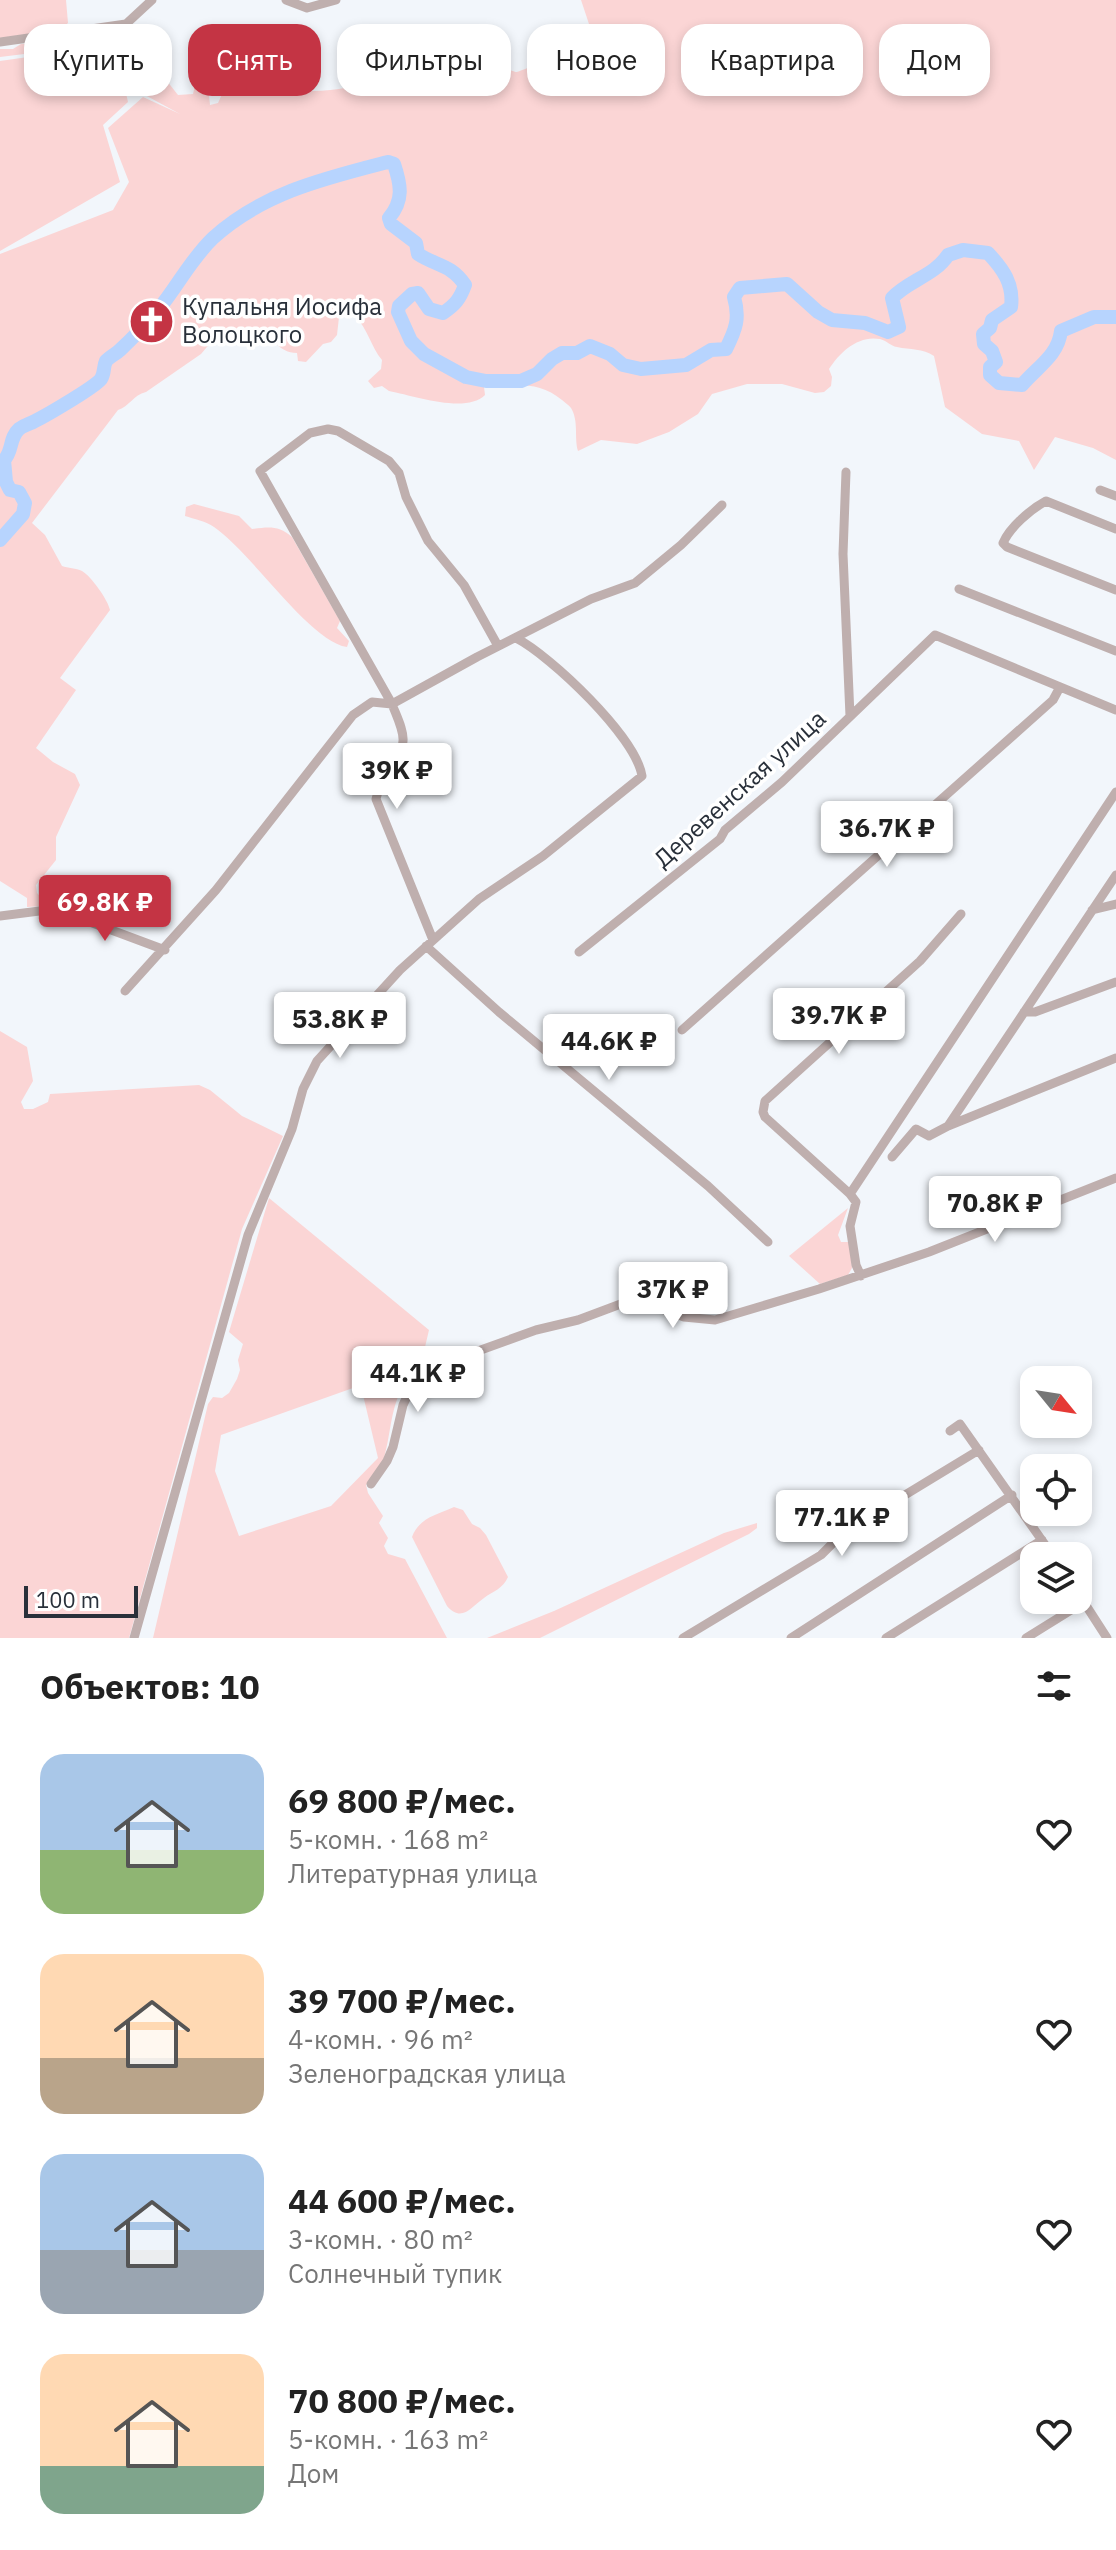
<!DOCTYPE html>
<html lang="ru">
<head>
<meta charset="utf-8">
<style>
  body { margin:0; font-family:"IBM Plex Sans",sans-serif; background:#f2f2f2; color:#222; height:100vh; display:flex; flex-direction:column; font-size:30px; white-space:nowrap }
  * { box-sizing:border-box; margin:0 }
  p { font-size:26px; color:#767676 }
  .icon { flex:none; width:44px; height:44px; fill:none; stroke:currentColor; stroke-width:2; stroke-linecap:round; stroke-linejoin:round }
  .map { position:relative; height:1638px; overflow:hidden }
  .side { display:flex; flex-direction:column; background:#fff; flex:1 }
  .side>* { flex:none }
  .guide { position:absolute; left:24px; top:24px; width:1068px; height:72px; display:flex; gap:16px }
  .needle { width:52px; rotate:120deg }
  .controls { position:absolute; left:1020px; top:1366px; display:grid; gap:16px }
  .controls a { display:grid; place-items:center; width:72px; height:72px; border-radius:16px; background:#fff; box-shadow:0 4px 12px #0003; font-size:40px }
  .scale { position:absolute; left:24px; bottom:20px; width:114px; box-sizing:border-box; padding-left:8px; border:4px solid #29303a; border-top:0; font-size:22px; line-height:28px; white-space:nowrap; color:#29303a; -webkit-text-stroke:6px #fff; paint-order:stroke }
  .price { position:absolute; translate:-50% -68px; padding:0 18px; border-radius:8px; background:#fff; color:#222; font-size:26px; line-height:52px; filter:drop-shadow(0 2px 4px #0008) }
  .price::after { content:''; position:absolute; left:50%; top:48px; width:24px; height:18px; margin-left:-12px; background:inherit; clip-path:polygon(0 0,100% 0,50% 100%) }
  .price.current { background:#c43444; color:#fff }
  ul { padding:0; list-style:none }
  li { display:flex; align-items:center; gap:24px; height:200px; padding:0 40px }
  li span { display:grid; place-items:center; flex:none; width:224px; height:160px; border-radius:24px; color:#555 }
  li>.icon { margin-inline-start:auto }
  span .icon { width:96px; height:96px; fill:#fffc; stroke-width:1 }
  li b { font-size:34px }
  h2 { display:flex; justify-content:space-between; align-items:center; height:96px; padding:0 40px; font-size:34px }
  .chip { padding:0 28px; border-radius:24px; background:#fff; box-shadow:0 4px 12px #0003; font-size:28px; line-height:72px }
  .chip.current { background:#c43444; color:#fff }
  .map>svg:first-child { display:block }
</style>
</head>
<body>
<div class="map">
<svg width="1116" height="1638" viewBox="0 0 1116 1638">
  <rect width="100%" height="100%" fill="#f2f6fb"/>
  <path fill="#fbd5d5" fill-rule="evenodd" d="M0,0h66l2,23 -8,7 -60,8z
    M581,0h535v460l-23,-12 -38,-11 -21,33 -15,-29 -37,-7 -37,-27 -11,-51c-11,-8 -24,-6 -37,-9 -7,-1 -9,-6 -17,-8 -22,-4 -40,13 -51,30l3,8 -1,9 -7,6 -9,1 -33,-9h-35l-35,10 -14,20 -29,18 -32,12 -36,-4 -23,11c-4,-13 1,-30 -7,-43 0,-1 -8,-7 -9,-8 -24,-20 -49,-15 -78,-13l1,8c-19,19 -70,1 -96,-4l-7,-5 -8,2 -6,-7 13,-12 1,-9c-11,-13 -14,-31 -27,-44l-9,-2 -7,3 -2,18 -6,7 -8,2 -17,18 -8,-1 -1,-8c-19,0 -23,-17 -39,-21 -8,-2 -22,7 -30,10l-8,-4 -8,3 -11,13 -55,38c-13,3 -16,14 -28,18l-86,113 13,12 17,31c6,2 14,2 20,5 9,5 26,29 28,39l-50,68 16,12 -40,58 17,14 22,12 5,11 -24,52v23l-20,25 1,8 9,10 -2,3 -17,1v-9l-27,-17v-627l113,-44 16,-28 -21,-54 35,-31 37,17 -35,-19 -3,-15 21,-4 15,19 15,-1 5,-22 -2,-22 -5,-11h12l7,66 8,-2 5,-11 77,-11 10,10c48,1 89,-21 132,-40l20,39 42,-22c1,0 11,4 12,4 7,0 72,-33 76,-39z
    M113,37l15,65 -25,23 17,57 -120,69v-190l42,-6 7,-4 -49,6v-8h13l8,-5 50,-5 1,4 -6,2 2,4z
    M194,504l45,12 13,13c16,-2 27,-4 40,8l48,84 -3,7 12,13 -2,6c-38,-6 -96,-95 -133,-120 -8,-6 -20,-8 -29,-11l1,-9z
    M0,1031l27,16 6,34 -12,21 3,7h9l15,-7 2,-8 149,-9 11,5 32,26 41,20 -41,93 -113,409h-129z
    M269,1198l160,132 -4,17 11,13 -4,8c-43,8 -38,58 -48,90 -3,10 -12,19 -18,27l2,8 15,23 -4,7 9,15 -4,8 4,8 17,5 42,79h-294l55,-234 5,-7 9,1 7,-5 8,-14 3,-9 -2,-10 5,-16 -14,-12zM353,1388l5,8 5,-1 15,63 -47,48 -92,30 -24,-65 6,-36z
    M848,1208l-10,27 3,7h9l2,26 -4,7 -28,9 -31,-28z
    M454,1507l9,3 9,14 8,4 6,7 22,42c-5,12 -15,14 -24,21 -13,9 -22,25 -37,8l-35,-69c7,-19 24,-22 42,-30z
    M757,1523v5l-8,6 -209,104h-53l67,-27 170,-78z"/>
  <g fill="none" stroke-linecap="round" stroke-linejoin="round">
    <path stroke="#b7d4fe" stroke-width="14" d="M0,540l23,-26 2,-11 -6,-11 -9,-2 -4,-8 -2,-22c9,-9 5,-22 15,-31 5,-4 11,-5 16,-8 12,-6 60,-34 66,-42 4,-6 2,-12 5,-18 3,-4 10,-7 14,-11 13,-12 26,-26 38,-40 19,-23 33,-51 55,-72 49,-45 113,-60 175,-76l6,2c7,21 10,36 -5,54l2,6 25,19 2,11c18,12 33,10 47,31 -5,14 -10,20 -22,28l-14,-4 -11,-16 -6,1 -13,12 -1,6 13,29 13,13 42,23 20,4h35l16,-7 15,-15 10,-6h15l13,-7 20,8 13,11 18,4 45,-4 25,-15 15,-1c10,-20 14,-31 8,-52l6,-9 47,-4 31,28 14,8 33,3 23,9 11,-5 -7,-29c17,-18 42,-22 56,-43l15,-5 25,3c15,16 26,31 23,54l-19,13 -2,8 -7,6 1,10 8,7 4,11 -6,5v8l9,8 23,2c15,-18 36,-29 39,-54l33,-14h22"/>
    <path stroke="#bfafae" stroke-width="9" d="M286,0l21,8 29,-8
      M0,42l126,-18 26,-24
      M846,472l-3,82 7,162
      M1100,490l16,6
      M1116,529l-70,-28c-15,8 -36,26 -43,42l4,4 109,43
      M959,589l157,62
      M1092,910l24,-6
      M0,916l55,-7 110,41
      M433,940l-57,-141c4,-21 26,-39 27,-58 1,-11 -7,-26 -11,-37l-132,-233 50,-38 18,-4 10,2 51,30 10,12 7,24 22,44 36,44 34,61
      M426,946l73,66 209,174 60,56
      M579,952l141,-113 5,-9 57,-48 153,-147 181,75
      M125,991l91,-101 137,-175 19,-13 20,2 85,-47 114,-58 44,-16 46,-38 41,-40
      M1024,1012h11l81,-30
      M682,1030l371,-330 7,-13
      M948,1126l168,-68
      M892,1157l24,-28 13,7 19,-10 168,-251
      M850,1194l266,-402
      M861,1276l-5,-11 -6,-39 6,-24 -6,-8 -85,-77 -2,-5 2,-11 155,-140 41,-47
      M950,1431l10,-7 93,132
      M371,1484l16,-23 6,-14 10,-42 8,-17 6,-5 61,-32 58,-21 42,-10 56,-21 50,18 31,3 104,-31 110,-37 187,-74
      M1078,1593l29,45
      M134,1638l114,-403 44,-106 11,-40 14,-28 83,-91 79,-71 64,-43 99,-80c-6,-39 -91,-120 -126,-138
      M683,1638l138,-83 23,-23 135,-82
      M791,1638l221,-143
      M886,1638l156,-98
      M1026,1638l58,-36"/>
  </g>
  <defs>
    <symbol id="church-disc" viewBox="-11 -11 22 22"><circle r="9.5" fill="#c43444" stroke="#fff"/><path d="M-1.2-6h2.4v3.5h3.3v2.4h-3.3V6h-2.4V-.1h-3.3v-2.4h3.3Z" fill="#fff"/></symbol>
  </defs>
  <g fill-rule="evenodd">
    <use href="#church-disc" x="126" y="296" width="51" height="51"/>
  </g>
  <g text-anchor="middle" stroke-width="7" stroke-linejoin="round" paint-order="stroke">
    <g font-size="24" fill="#29303a" stroke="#fff" text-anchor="start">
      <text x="182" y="315">Купальня Иосифа<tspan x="182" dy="28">Волоцкого</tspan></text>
    </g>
    <g font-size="24" fill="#29303a" stroke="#fff">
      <text transform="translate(740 789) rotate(-42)" y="8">Деревенская улица</text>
    </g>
  </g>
</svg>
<div class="controls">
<a><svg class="needle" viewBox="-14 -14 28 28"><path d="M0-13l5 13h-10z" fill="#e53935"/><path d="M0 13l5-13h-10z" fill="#767676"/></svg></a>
<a><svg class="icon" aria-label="locate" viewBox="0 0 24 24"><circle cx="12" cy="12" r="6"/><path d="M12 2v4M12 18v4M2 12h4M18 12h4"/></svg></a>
<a><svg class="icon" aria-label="layers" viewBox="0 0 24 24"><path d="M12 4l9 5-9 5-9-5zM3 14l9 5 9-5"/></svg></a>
</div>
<div class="scale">100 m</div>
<b class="price" style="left:397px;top:811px">39K ₽</b>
<b class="price" style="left:887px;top:869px">36.7K ₽</b>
<b class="price current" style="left:105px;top:943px">69.8K ₽</b>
<b class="price" style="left:839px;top:1056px">39.7K ₽</b>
<b class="price" style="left:340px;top:1060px">53.8K ₽</b>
<b class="price" style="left:609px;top:1082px">44.6K ₽</b>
<b class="price" style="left:995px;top:1244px">70.8K ₽</b>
<b class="price" style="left:673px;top:1330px">37K ₽</b>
<b class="price" style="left:418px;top:1414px">44.1K ₽</b>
<b class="price" style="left:842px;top:1558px">77.1K ₽</b>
<div class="guide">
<a class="chip">Купить</a>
<a class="chip current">Снять</a>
<a class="chip">Фильтры</a>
<a class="chip">Новое</a>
<a class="chip">Квартира</a>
<a class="chip">Дом</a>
</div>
</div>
<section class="side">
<h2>Объектов: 10<svg class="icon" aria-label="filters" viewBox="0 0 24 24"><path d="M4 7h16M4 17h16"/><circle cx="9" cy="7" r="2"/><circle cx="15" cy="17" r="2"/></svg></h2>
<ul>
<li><span style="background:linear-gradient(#a9c7e8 60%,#8fb573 0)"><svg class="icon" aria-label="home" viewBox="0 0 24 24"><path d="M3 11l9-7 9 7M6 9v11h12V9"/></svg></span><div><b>69 800 ₽/мес.</b><p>5-комн. · 168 m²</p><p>Литературная улица</p></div><svg class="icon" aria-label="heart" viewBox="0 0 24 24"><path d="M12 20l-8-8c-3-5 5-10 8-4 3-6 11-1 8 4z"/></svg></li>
<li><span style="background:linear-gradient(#ffd9b3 65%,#b9a48a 0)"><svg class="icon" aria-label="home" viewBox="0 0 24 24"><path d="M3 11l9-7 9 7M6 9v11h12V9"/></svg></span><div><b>39 700 ₽/мес.</b><p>4-комн. · 96 m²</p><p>Зеленоградская улица</p></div><svg class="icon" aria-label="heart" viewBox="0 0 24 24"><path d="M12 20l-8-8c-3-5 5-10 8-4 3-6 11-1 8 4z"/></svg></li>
<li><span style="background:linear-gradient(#a9c7e8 60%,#9aa5b1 0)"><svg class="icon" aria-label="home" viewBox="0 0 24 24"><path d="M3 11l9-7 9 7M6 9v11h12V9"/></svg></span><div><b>44 600 ₽/мес.</b><p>3-комн. · 80 m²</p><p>Солнечный тупик</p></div><svg class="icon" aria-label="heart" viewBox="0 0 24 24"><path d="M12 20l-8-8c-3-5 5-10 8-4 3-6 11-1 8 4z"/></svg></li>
<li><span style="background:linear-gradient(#ffd9b3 70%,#7fa58c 0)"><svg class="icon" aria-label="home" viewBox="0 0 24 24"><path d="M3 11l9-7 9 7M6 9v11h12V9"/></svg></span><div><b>70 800 ₽/мес.</b><p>5-комн. · 163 m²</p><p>Дом</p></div><svg class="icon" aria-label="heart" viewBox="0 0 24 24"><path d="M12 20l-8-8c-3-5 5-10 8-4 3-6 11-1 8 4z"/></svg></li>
</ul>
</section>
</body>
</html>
